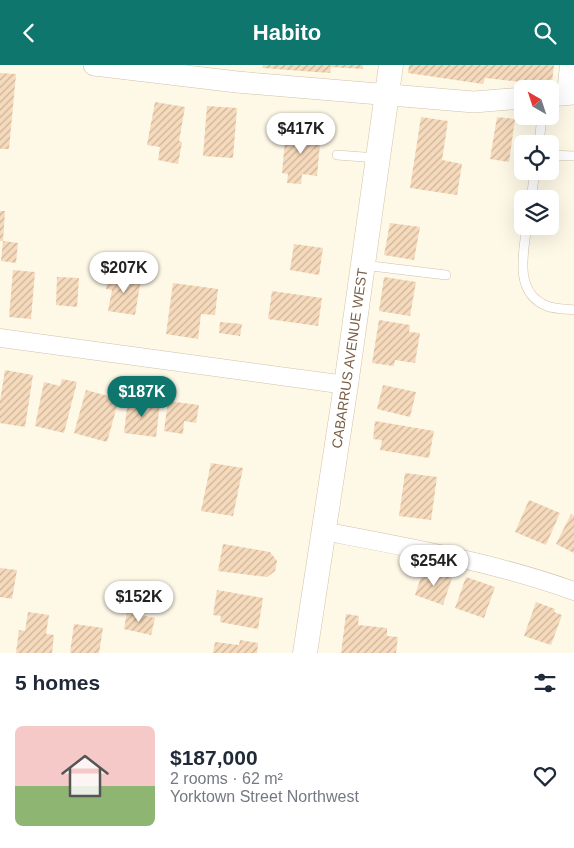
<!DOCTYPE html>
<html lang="en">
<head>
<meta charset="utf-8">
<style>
  body { margin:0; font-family:Arial,sans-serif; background:#f6f6f7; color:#1f2937; height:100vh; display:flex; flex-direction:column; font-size:19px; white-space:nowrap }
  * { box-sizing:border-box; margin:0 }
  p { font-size:16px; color:#747a83 }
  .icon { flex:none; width:28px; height:28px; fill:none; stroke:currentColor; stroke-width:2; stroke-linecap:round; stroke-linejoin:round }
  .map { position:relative; height:588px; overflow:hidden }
  .sheet { display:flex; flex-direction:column; background:#fff; flex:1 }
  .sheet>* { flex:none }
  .needle { width:32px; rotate:321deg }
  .controls { position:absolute; left:514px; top:15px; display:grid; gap:10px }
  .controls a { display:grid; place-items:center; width:45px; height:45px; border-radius:8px; background:#fff; box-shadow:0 5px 20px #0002; font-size:25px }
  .price { position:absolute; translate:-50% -42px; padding:0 11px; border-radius:18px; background:#fff; color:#222; font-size:16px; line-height:32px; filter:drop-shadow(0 1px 2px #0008) }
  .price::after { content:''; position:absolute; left:50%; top:30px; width:15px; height:11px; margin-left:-8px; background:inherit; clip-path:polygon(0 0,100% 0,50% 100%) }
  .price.active { background:#0f766e; color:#fff }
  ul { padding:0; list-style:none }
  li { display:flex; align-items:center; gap:15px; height:125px; padding:0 15px }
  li+li { border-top:1px solid #e0e1e3 }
  li span { display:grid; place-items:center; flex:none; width:140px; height:100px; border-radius:8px; color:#555 }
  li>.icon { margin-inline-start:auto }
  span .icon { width:60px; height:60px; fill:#fffc; stroke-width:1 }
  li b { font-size:21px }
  h2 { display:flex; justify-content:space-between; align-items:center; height:60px; padding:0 15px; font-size:21px }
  header { display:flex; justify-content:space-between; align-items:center; height:65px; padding:0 15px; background:#0f766e; color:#fff; font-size:22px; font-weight:700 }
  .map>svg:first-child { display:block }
</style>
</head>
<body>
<header><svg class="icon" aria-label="back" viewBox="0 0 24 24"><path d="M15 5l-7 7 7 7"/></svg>Habito<svg class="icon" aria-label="search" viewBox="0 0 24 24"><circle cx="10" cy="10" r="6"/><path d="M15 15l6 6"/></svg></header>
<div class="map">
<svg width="574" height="588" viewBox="0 0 574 588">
  <defs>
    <pattern id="building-hatch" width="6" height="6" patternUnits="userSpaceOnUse" patternTransform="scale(1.25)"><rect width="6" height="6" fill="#f6dabc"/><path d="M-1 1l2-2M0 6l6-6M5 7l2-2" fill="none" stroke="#ccb49b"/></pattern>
  </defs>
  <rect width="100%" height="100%" fill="#fef8e7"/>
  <path fill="url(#building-hatch)" d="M263,0h100v4l-32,-2 -1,6 -68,-5z
    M409,0h145l-2,17 -14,-2v4l-53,-6 -2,6 -75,-11z
    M0,8l16,1 -7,75h-9z
    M155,37l30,5 -6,34 3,1 -4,22 -20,-4 2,-13 -13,-2z
    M207,41l30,2 -4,50 -30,-2z
    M421,52l27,4 -6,39 20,4 -5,31 -47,-7z
    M497,52l18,2 -6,43 -19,-3z
    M286,65l35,3 -4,43 -15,-2 -1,10 -14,-1 1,-9 -6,-1z
    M0,146h5l-2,30h-3z
    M390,158l30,4 -6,33 -30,-5z
    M3,176l15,2 -2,20 -15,-2z
    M294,179l29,4 -4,27 -29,-5z
    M13,205l22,2 -4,47 -22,-2z
    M109,210l32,4 -6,36 -27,-4 4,-21 -6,-1z
    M57,212l22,1 -2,29 -21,-2z
    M384,212l32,5 -6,34 -31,-5z
    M173,218l45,6 -3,26 -14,-1 -3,25 -32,-5z
    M272,226l50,7 -4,28 -50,-7z
    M379,255l31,5 -1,7 11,1 -5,30 -20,-3 -1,6 -22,-3z
    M220,257l22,2 -2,12 -21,-3z
    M5,305l28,5 -8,52 -25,-4v-22z
    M62,314l15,3 -13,51 -29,-7 9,-44 16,4z
    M383,320l33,7 -6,25 -33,-8z
    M86,325l33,9 -12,43 -33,-9z
    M128,334l32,4 -4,34 -32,-4z
    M168,336l31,4 -3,18 -12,-2 -1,13 -19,-3z
    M375,356l59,10 -5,27 -49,-8 2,-10 -9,-1z
    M211,398l32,5 -10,48 -32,-5z
    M405,408l32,4 -6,43 -32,-4z
    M529,435l31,13 -14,32 -31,-13z
    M571,449l3,2v37l-18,-9z
    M223,479l47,8 7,9 -2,10 -8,6 -49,-6z
    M0,503l17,2 -5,29 -12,-2z
    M424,503l28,10 -9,27 -28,-10z
    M466,512l29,10 -11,31 -29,-10z
    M217,525l46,8 -5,31 -38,-7 1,-6 -8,-1z
    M536,537l19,7 -1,3 8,3 -11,30 -27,-9z
    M28,547l21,3 -3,19 8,1 -2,18h-36l3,-23 6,1z
    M127,547l28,6 -4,17 -27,-6z
    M346,549l13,2 -1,9 29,3v8l11,1 -2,16h-55z
    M74,559l29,4 -4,25h-29z
    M240,575l18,3 -1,10h-44l2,-11 24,3z"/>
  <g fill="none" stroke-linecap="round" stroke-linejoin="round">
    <defs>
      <path id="service" d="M539,79l3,-28
        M337,90l40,3
        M550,90l24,1
        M531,134l4,-28
        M527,161c-4,28 -13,67 20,80 8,3 19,3 27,4
        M363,200l83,10"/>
      <path id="minor" d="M566,30l3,-30
        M0,273l346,47
        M323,466c84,16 170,31 251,60"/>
      <path id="tertiary" d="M94,0l143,17 237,20 48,-4
        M550,31l24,-2"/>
      <g id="secondary">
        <path id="s1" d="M305,588l41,-268 45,-320"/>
      </g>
    </defs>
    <use href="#service" stroke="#d2c1ab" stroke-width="10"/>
    <use href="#minor" stroke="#d2c1ab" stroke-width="19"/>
    <use href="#tertiary" stroke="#d2c1ab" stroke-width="22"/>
    <use href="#secondary" stroke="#d5c2a8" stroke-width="25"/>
    <use href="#service" stroke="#fff" stroke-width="9"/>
    <use href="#minor" stroke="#fff" stroke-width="18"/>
    <use href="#tertiary" stroke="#fff" stroke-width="21"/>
    <use href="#secondary" stroke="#fff" stroke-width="24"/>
  </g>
  <g text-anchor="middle" stroke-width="4.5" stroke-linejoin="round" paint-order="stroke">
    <g font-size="14" fill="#7b6048" stroke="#fffbef">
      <text dy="5" stroke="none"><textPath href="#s1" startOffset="298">CABARRUS AVENUE WEST</textPath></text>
    </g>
  </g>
</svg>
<div class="controls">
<a><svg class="needle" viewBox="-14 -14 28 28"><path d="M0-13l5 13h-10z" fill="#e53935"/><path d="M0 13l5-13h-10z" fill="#747a83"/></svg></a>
<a><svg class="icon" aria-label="locate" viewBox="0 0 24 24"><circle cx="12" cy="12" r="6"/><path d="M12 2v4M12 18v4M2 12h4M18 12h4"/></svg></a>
<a><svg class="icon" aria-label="layers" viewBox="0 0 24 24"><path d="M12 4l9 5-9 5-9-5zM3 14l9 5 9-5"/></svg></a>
</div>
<b class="price" style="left:301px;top:90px">$417K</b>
<b class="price" style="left:124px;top:229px">$207K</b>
<b class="price active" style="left:142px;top:353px">$187K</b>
<b class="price" style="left:434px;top:522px">$254K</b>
<b class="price" style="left:139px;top:558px">$152K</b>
</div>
<section class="sheet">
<h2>5 homes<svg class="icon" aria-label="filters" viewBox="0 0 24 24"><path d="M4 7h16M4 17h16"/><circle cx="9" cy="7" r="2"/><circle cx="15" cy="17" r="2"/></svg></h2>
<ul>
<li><span style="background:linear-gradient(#f6c9c9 60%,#8fb573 0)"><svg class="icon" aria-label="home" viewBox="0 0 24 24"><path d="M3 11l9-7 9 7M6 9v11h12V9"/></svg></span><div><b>$187,000</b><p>2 rooms · 62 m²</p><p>Yorktown Street Northwest</p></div><svg class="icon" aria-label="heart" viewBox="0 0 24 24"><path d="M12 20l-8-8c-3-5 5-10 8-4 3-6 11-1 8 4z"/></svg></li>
</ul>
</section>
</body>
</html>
